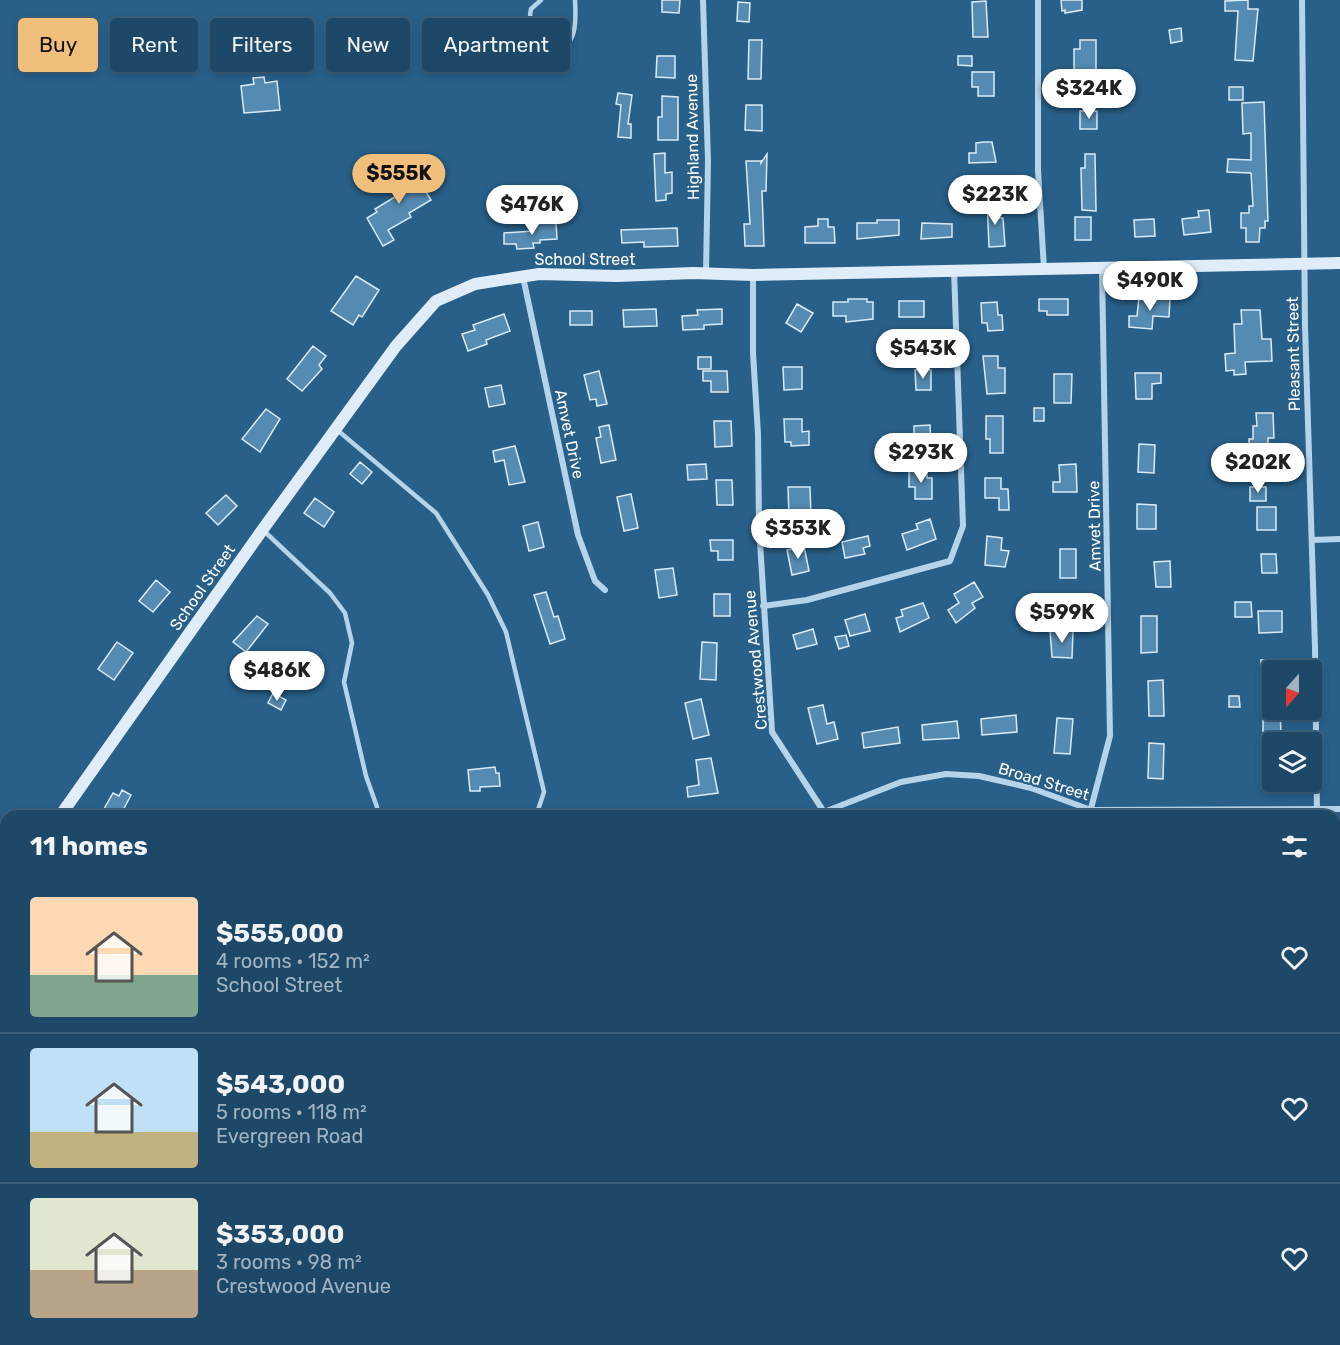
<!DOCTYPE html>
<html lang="en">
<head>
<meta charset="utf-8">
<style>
  body { margin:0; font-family:Rubik,sans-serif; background:#2b5271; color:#f1f3f6; height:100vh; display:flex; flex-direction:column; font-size:22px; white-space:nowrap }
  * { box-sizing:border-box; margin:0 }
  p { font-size:20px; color:#a1b2c0 }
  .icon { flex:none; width:33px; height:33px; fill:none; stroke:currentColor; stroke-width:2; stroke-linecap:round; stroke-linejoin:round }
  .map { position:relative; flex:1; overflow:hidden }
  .drawer { position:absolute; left:0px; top:810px; width:1341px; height:536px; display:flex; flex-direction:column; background:#1e4868; border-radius:18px 18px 0 0; box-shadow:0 3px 9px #0003,0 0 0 2px #3c607c }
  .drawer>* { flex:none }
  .banner { position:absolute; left:18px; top:18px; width:600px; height:54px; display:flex; gap:12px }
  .needle { width:39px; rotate:201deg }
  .fabs { position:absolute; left:1262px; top:660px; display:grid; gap:12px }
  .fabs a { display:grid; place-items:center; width:60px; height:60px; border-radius:6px; background:#1e4868; box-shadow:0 3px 9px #0003,0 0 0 2px #3c607c; font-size:30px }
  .price { position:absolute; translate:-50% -51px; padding:0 14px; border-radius:21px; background:#fff; color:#222; font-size:20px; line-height:39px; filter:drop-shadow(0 2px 3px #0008) }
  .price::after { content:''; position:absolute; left:50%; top:36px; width:18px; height:14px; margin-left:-9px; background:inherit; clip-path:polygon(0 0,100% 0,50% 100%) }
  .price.current { background:#f1bf7c; color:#111 }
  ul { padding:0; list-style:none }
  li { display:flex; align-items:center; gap:18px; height:150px; padding:0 30px }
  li+li { border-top:2px solid #3c607c }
  li span { display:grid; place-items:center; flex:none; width:168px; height:120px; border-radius:6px; color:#555 }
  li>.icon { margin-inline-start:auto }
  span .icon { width:72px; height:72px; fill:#fffc; stroke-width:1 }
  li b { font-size:26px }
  h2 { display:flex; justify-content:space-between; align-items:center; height:72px; padding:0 30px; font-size:26px }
  .pill { padding:0 21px; border-radius:6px; background:#1e4868; box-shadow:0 3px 9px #0003,0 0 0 2px #3c607c; font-size:21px; line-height:54px }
  .pill.current { background:#f1bf7c; color:#111 }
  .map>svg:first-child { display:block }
</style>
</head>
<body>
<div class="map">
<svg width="1340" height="1345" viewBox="0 0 1340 1345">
  <rect width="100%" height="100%" fill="#28608a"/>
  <path fill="#3d7aa6" d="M27,1340h411l1,5h-412z"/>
  <path fill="#558bb2" stroke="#d9ebf7" stroke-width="1.5" d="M662,0h18l-1,13 -17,-1z
    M1061,0h21v10l-17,3v-3l-3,1z
    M1248,0v9h10l-5,52 -18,-1 3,-49h-13v-10z
    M986,1l2,36h-15l-1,-35z
    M738,2l12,1 -1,19 -12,-1z
    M1181,28l1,13 -11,2 -2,-13z
    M749,40h13l-1,39h-13z
    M1080,40h16v41l-22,1v-33h6z
    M657,56h18v22l-19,-1z
    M958,56h14v10l-14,-1z
    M972,72h22v24h-16v-9h-6z
    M264,77l1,6 12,-2 3,29 -36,3 -3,-27 13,-2 -1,-6z
    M1229,87h14v13h-14z
    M618,93l14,2 -4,29h3v14l-13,-1 3,-32 -5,-1z
    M662,96l16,1v43h-20v-23h4z
    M1264,102l4,119h-3v7h-5l-1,14h-13v-14h-5v-15h8v-7h4l-2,-33 -24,-1 1,-13 23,1v-27l-8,1 -1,-31z
    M746,105h16v26l-17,-1z
    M1080,111h17v18h-17z
    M984,142h8l4,20 -27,1v-10h7v-10z
    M665,153v20l7,-1v21l-6,1v6l-10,1 -2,-47z
    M767,154l-1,37h-4l2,55h-19l-1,-22h6l-4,-63h15v2z
    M1085,154h10l1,57 -14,-1 -1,-42h4z
    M410,165l21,35 -22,13 2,4 -23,13 6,10 -11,6 -16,-28 10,-6 -2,-3 28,-17 -10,-18z
    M997,200l1,18h5l2,28 -16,1 -2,-46z
    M1209,210l2,22 -27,3 -2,-16 17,-2 -1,-6z
    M1075,217h16v23h-16z
    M818,219h10v8h6l1,16h-30v-16l13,-1z
    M1154,219l1,17 -20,1 -1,-17z
    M877,220h22v15l-42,4v-16h20z
    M556,222l1,17 -17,1v3h-7l1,5 -17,1 -1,-5h-12v-11l29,-2v-7z
    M922,223l30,1v13l-31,2z
    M677,228l1,18 -34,1v-5l-22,1 -1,-13z
    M356,276l23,14 -17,27 -3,-2 -6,10 -22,-14z
    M1139,296l31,2 -1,19 -16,-1 -1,13 -23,-2v-11h8z
    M848,299h19v3h6v17l-27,3v-6h-13v-14h15z
    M1039,299h29v16h-21v-4h-8z
    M899,301h25v16h-25z
    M997,302l1,13h4l1,15 -15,1 -1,-8h-5l-1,-20z
    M797,304l16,9 -12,19 -15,-9z
    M656,309l1,17 -33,1 -1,-17z
    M722,309v15l-18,1v4l-21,1 -1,-14 16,-1 -1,-5z
    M1241,310h19l2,29h9l1,22 -27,1 1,12 -12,1v-5l-8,1 -1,-17 10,-1 -1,-29h8z
    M570,311h22v14h-22z
    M504,314l6,17 -24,9 1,4 -19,7 -6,-17 13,-4 -2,-5z
    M313,346l13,10 -7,9 3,4 -20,22 -15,-12z
    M983,356h15v12h7v25l-18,1z
    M698,357h13v12h-13z
    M783,367h19v22l-18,1z
    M915,370h16v20h-15z
    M599,371l8,33 -10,2 -1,-7 -6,1 -6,-25z
    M703,371h24l1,21h-17v-11h-8z
    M1135,373h26v10l-9,1v15h-16z
    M1054,374h18l-1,29h-17z
    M501,385l4,19 -16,3 -4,-19z
    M1034,408h10v13h-10z
    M266,409l14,10 -20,33 -18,-13z
    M1256,413h17l1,25h-6v10l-19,1v-10h4v-13h4z
    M986,416h17v37h-13v-14h-4z
    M784,419h18v13l7,-1v14l-18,1v-4h-6z
    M714,421h17l1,25 -17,1z
    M609,425l7,35 -15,3 -5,-25 5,-1 -2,-10z
    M930,425l1,21 -17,1v-21z
    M1139,444l16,1 -1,28 -16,-1z
    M515,446l10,36 -16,3 -5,-25 -9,2 -2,-11z
    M360,462l12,10 -10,12 -12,-10z
    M706,464l1,15 -19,1 -1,-15z
    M1076,464l1,28h-24v-10h7l-1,-17z
    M909,469l18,1v8h5v21h-17v-12h-6z
    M985,478h16v11h7l1,21h-10v-12h-14z
    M716,480h16l1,25h-16z
    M788,487h22l1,30 -22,1z
    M1250,487h16v14h-16z
    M631,494l7,34 -14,3 -7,-34z
    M226,495l11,11 -19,19 -12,-12z
    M315,498l19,14 -10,15 -20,-14z
    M1137,504l19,1v24h-19z
    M1257,507h19v23h-19z
    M930,519l6,20 -29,11 -5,-16 16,-5 -2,-5z
    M538,522l6,25 -15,4 -6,-25z
    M868,536l2,10 -7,2 2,6 -20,4 -3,-16z
    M987,536l15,2 -1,12 8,1 -4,16 -20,-2z
    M710,540h23v20h-15v-9h-7z
    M804,546l5,25 -17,4 -5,-25z
    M1060,549h16v29h-16z
    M1261,554h15l1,19h-15z
    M1170,561l1,26h-15l-2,-25z
    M673,568l4,27 -18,3 -4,-28z
    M156,580l14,12 -17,20 -14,-11z
    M974,582l9,15 -11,6 3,5 -19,15 -8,-13 11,-7 -5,-9z
    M546,592l8,25 4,-1 7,23 -15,5 -16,-49z
    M714,594h16v22h-16z
    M1235,602h16l1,15h-17z
    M923,603l6,15 -29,14 -4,-14 7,-2 -2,-6z
    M1258,611h24v21l-23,1z
    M865,614l5,17 -20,5 -5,-16z
    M257,616l11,8 -22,28 -13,-10z
    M1141,616h16v36l-16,1z
    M813,629l4,15 -20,5 -4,-14z
    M1050,631h23l-1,27 -20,-1z
    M846,635l3,11 -10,3 -4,-12z
    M117,642l16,11 -19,27 -16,-11z
    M702,642l15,1 -1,37 -16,-1z
    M1261,660h18v10h-7v12h-11z
    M1163,680l1,36h-15l-1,-35z
    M273,693l13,7 -5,10 -13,-7z
    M1229,696h10l1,11h-11z
    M701,699l8,36 -16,4 -8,-36z
    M823,705l4,19 7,-2 4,17 -21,5 -9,-36z
    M1263,710h17l1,24h-18z
    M1016,715l1,17 -35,3 -1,-16z
    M1057,718l16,1 -3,35 -16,-1z
    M957,721l2,17 -36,2 -1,-15z
    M898,727l2,16 -36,5 -2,-15z
    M1149,743l15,1 -1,35 -15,-1z
    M1262,753h10v33l-11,1z
    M711,758l7,35 -30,4 -1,-10 12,-2 -3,-25z
    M495,767l1,6h3l1,13 -20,1v4h-10l-2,-21z
    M122,790l9,5 -11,21h-20l13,-23 6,3z"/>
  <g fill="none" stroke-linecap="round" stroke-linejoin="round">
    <path stroke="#b6d4e9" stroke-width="4.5" d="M541,0l-10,9c-4,18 5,34 22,40 25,0 23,-30 22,-49
      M336,429l100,84 52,82 18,37 38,160 -8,24
      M264,531l66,62 15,20 7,30 -8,39 22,94 11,31 -1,9
      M0,1102l6,6"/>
    <path stroke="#b6d4e9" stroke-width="6" d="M703,0l5,161 -2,112
      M1038,0v170l6,99
      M1302,0l3,326 10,322 2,168
      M753,275v78l5,81 1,92 13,206 52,80
      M523,277l55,258 17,46 10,9
      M1312,540l28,-1
      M763,606l44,-6 143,-39 13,-35 -9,-256
      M821,816l3,-4 77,-30 45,-8 33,2 52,12 60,22 249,-1
      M1089,816l21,-80 -8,-468
      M1335,1249v81
      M777,1340v5
      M1219,1345l8,-5
      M1335,1345v-5"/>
    <path stroke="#e0edf8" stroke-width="12" d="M60,816l203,-287 133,-183 40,-45 39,-17 64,-10 78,2 76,-3 60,2 587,-12
      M0,898l6,-8"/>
  </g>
  <g text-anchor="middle" stroke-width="4.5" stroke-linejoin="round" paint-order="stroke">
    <g font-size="16" fill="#fff" stroke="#28608a">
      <text transform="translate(692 137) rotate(-91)" y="6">Highland Avenue</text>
      <text x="585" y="265">School Street</text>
      <text transform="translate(1293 354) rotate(-91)" y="6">Pleasant Street</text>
      <text transform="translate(570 434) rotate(78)" y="6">Amvet Drive</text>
      <text transform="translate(1094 526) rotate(-91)" y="6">Amvet Drive</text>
      <text transform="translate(202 587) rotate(-55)" y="6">School Street</text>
      <text transform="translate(755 660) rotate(-95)" y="6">Crestwood Avenue</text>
      <text transform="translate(1044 781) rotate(17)" y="6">Broad Street</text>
    </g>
  </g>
</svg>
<div class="fabs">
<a><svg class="needle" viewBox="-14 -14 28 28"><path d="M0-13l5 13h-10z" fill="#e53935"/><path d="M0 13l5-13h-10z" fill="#a1b2c0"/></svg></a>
<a><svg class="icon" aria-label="layers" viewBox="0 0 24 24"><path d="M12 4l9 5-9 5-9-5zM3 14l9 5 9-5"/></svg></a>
</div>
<b class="price" style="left:1089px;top:120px">$324K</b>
<b class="price current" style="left:399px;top:205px">$555K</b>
<b class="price" style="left:995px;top:226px">$223K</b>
<b class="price" style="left:532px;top:236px">$476K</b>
<b class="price" style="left:1150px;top:312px">$490K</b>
<b class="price" style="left:923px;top:380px">$543K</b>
<b class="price" style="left:921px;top:484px">$293K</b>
<b class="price" style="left:1258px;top:494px">$202K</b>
<b class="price" style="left:798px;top:560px">$353K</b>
<b class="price" style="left:1062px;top:644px">$599K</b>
<b class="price" style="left:277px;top:702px">$486K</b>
<div class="banner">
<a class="pill current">Buy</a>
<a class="pill">Rent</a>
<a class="pill">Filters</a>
<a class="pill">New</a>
<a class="pill">Apartment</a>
</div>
<section class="drawer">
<h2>11 homes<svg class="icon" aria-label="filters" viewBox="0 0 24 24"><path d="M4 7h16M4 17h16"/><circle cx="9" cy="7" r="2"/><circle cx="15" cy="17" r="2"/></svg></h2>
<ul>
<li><span style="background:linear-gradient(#ffd9b3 65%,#7fa58c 0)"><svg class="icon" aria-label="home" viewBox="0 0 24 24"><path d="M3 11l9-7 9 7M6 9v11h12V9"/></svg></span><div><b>$555,000</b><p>4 rooms · 152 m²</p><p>School Street</p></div><svg class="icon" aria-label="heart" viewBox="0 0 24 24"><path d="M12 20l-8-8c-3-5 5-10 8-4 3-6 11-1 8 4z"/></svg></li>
<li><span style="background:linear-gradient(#bfe0f5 70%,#c2b280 0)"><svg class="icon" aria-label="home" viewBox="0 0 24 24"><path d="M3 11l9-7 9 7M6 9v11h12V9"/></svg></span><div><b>$543,000</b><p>5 rooms · 118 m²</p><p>Evergreen Road</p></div><svg class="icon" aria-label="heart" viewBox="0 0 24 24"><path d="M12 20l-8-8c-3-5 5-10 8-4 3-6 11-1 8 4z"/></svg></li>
<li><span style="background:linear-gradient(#dfe7d0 60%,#b9a48a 0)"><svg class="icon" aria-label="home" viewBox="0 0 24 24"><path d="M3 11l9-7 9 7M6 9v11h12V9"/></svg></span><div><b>$353,000</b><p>3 rooms · 98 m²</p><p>Crestwood Avenue</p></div><svg class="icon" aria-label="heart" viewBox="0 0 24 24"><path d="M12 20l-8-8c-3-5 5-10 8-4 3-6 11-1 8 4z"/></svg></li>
</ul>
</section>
</div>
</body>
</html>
